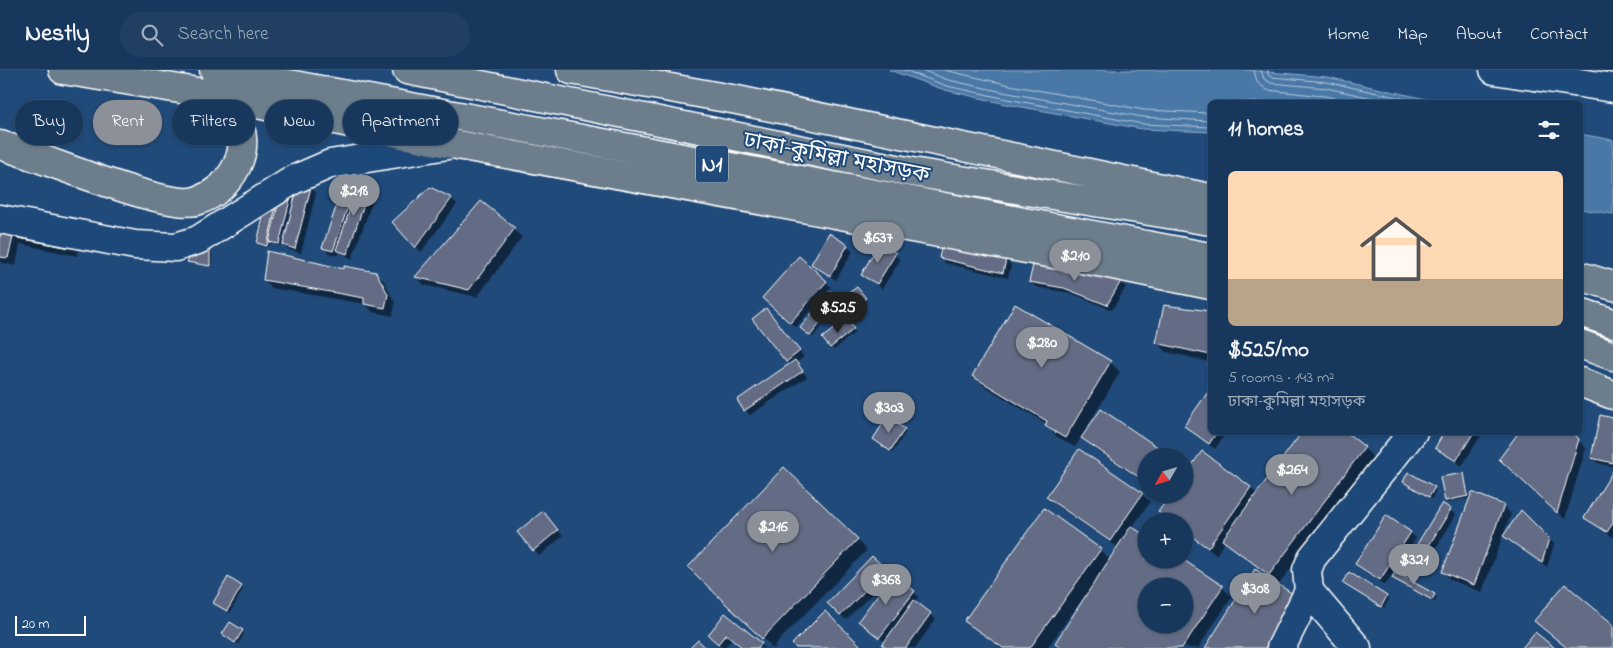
<!DOCTYPE html>
<html lang="en">
<head>
<meta charset="utf-8">
<style>
  body { margin:0; font-family:"Indie Flower","Noto Sans Bengali",sans-serif; background:#203f62; color:#f1f3f6; height:100vh; display:flex; flex-direction:column; font-size:19px; white-space:nowrap }
  * { box-sizing:border-box; margin:0 }
  p { font-size:16px; color:#9eacbb }
  .icon { flex:none; width:28px; height:28px; fill:none; stroke:currentColor; stroke-width:2; stroke-linecap:round; stroke-linejoin:round }
  .map { position:relative; flex:1; overflow:hidden }
  .drawer { position:absolute; left:1208px; top:30px; width:375px; height:335px; display:flex; flex-direction:column; background:#17385c; border-radius:8px; box-shadow:0 1px 4px #0004,0 0 0 1px #365272 }
  .drawer>* { flex:none }
  .top-card { position:absolute; left:15px; top:30px; width:475px; height:45px; display:flex; gap:10px }
  .needle { width:32px; rotate:231deg }
  .tools { position:absolute; left:1138px; top:378px; display:grid; gap:10px }
  .tools a { display:grid; place-items:center; width:55px; height:55px; border-radius:50%; background:#17385c; box-shadow:0 1px 4px #0004,0 0 0 1px #365272; font-size:25px }
  .scale { position:absolute; left:15px; bottom:12px; width:71px; box-sizing:border-box; padding-left:5px; border:2px solid #fff; border-top:0; font-size:14px; line-height:18px; white-space:nowrap; color:#fff; -webkit-text-stroke:4px #1f4a7a; paint-order:stroke }
  .price { position:absolute; translate:-50% -42px; padding:0 11px; border-radius:18px; background:#8c9099; color:#fff; font-size:16px; line-height:32px; filter:drop-shadow(0 1px 2px #0008) }
  .price::after { content:''; position:absolute; left:50%; top:30px; width:15px; height:11px; margin-left:-8px; background:inherit; clip-path:polygon(0 0,100% 0,50% 100%) }
  .price.selected { background:#222; color:#fff }
  ul { padding:0; list-style:none }
  li { display:grid; align-content:center; gap:10px; height:265px; padding:0 20px }
  li span { display:grid; place-items:center; height:155px; border-radius:8px; color:#555 }
  li>.icon { margin-inline-start:auto }
  span .icon { width:90px; height:90px; fill:#fffc; stroke-width:1 }
  li b { font-size:21px }
  h2 { display:flex; justify-content:space-between; align-items:center; height:60px; padding:0 20px; font-size:21px }
  .pill { padding:0 18px; border-radius:22px; background:#17385c; box-shadow:0 1px 4px #0004,0 0 0 1px #365272; font-size:18px; line-height:45px }
  .pill.selected { background:#8c9099; color:#fff }
  header { display:flex; align-items:center; gap:30px; box-sizing:border-box; height:70px; padding:0 25px; background:#17385c; border-bottom:1px solid #365272 }
  header strong { font-size:24px }
  nav { display:flex; gap:28px; margin-inline-start:auto; font-size:18px }
  .search { width:350px; height:45px; background:#203f62; display:flex; align-items:center; gap:12px; box-sizing:border-box; padding:0 18px; border-radius:28px; color:#9eacbb; font-size:19px }
  .map>svg:first-child { display:block }
</style>
</head>
<body>
<header>
<strong>Nestly</strong>
<div class="search"><svg class="icon" aria-label="search" viewBox="0 0 24 24"><circle cx="10" cy="10" r="6"/><path d="M15 15l6 6"/></svg>Search here</div>
<nav><a>Home</a><a>Map</a><a>About</a><a>Contact</a></nav>
</header>
<div class="map">
<svg width="1613" height="578" viewBox="0 0 1613 578">
  <rect width="100%" height="100%" fill="#1f4a7a"/>
  <filter id="ink" filterUnits="userSpaceOnUse"><feTurbulence type="fractalNoise" baseFrequency=".02" numOctaves="2"/><feDisplacementMap in="SourceGraphic" scale="10" xChannelSelector="R" yChannelSelector="G"/><feConvolveMatrix kernelMatrix="1 2 1 2 8 2 1 2 1" color-interpolation-filters="sRGB"/></filter>
  <g filter="url(#ink)">
    <path fill="#4a78a6" stroke="#92aeca" d="M889,0h355l83,7 112,25h-229v30l-68,-3 -136,-25 -61,-14z
      M1580,64l33,6v74l-33,-5z"/>
    <path fill="#0007" fill-rule="evenodd" d="M356,113l3,3 11,-1 6,6 -24,68 -12,-7 -2,4 -9,-3 -6,-6z
      M310,118l6,5 -15,60 -11,-3 -6,-5z
      M430,118l22,11 5,5 -36,48 -27,-30z
      M292,123l2,3 -13,50 -11,-3 -1,4 -9,-2 -2,-2 20,-44z
      M481,133l41,34 -45,60 -53,-12 -7,-8z
      M0,153l79,22 -2,11 -57,-12 -4,22 -16,-4z
      M943,175l63,15 5,5 -3,13 -63,-15 -5,-6z
      M848,176l5,5 -17,29 -24,-16z
      M210,180l2,3v14l-23,-5z
      M268,183l77,18 31,2 8,8 11,22 -2,13 -20,-4 -8,-8 -93,-16 -8,-8z
      M895,184l5,6 -18,29 -20,-15z
      M1035,193l85,19 6,5 -14,23 -41,-17 -35,-6 -6,-5z
      M826,212l5,5 -35,40 -28,-24z
      M859,221l8,10 -11,10 -11,-13z
      M831,222l11,10 -29,35 -11,-9z
      M1210,242v57v-7l-43,-10 -10,-10z
      M771,245l33,42 -8,6 11,14 -57,38 -5,-5 45,-45 -3,-4z
      M848,253l7,9 -21,18 -10,-12z
      M1110,292l10,10 -34,57 2,1 13,-19 68,45h-23v27l-55,-37 -9,-10 -7,11 -19,-11 -9,-12 -63,-38 -10,-10z
      M1210,321v41h16l-11,17 -30,-23z
      M1613,349v48l-15,-4 -6,-5z
      M904,360l2,2 -13,20 -16,-11z
      M1446,362h37l-21,34 -26,-18z
      M1578,370l8,8 -21,71 -57,-52z
      M1364,378l10,10 -95,126 -54,-43 -9,14 -32,-24v-10h-14l-10,-9 9,-14 -7,-4h22v-26l4,4 63,16 6,6z
      M784,399l83,81 -93,96 2,2h-7l2,-2 -82,-79z
      M1613,403v64l-27,-19z
      M1463,404l7,24 -22,4 -2,-2z
      M1404,412l30,6 2,2 -4,9z
      M1142,424l8,8 -18,26 14,9v22h33l43,28 10,10 -34,51h-136l-6,-6 29,-44 -1,-1 -37,51h-47l-34,-28 134,-70 11,10 8,-12 -63,-43 -8,-8zM1146,516h38v38h-38z
      M1443,435l13,10 -39,64 -14,-10z
      M1503,436l8,8 -29,78 -31,-12 -8,-8z
      M1521,442l33,32 -7,23 -42,-31z
      M548,448l15,18 -24,20 -5,-6z
      M1410,463l6,5 -31,47 -29,-21z
      M872,488l18,17 -44,45 -17,-17z
      M1349,504l38,23 2,2 -5,9 -38,-23z
      M1393,508l41,17 3,3 -3,4z
      M241,517l2,2 -13,24 -13,-8z
      M914,522l5,5 -4,5 21,17 -21,29h-28l-1,-5 -21,-17z
      M726,545l35,29 4,4h-21l-12,-9 -8,9 -9,-7z
      M242,561l2,3 -6,10 -12,-7z"/>
    <g fill="none" stroke-linecap="round" stroke-linejoin="round">
      <path stroke="#b7c9db" stroke-width="1" d="M904,0l43,16 60,13 136,25 67,3
        M922,0l26,10 60,13 135,24 67,4
        M944,0l66,15 134,25 66,3
        M1254,0l3,12 10,8 57,6 32,6
        M1261,0l3,9 7,4 55,5 65,14
        M1268,0v5l4,2 55,5 92,20"/>
    </g>
    <path fill="#636c84" stroke="#fff" fill-rule="evenodd" d="M346,108l10,4 -23,69 -11,-3z
      M360,110l11,4 -24,70 -11,-4z
      M298,114l13,3 -16,62 -12,-4z
      M430,117l22,11 -37,50 -23,-26z
      M282,119l10,3 -13,52 -10,-2z
      M268,125l10,2 -11,49 -10,-3z
      M481,131l34,27 -46,62 -54,-13z
      M0,152l72,14 -2,12 -57,-11 -5,21 -8,-1z
      M829,163l19,12 -18,31 -19,-12z
      M879,173l17,10 -19,31 -16,-9z
      M942,174l64,15 -3,14 -64,-15z
      M196,178l14,1v17l-23,-4z
      M267,181l77,18v-3l32,6 12,22 -3,14 -21,-4v-6l-101,-18z
      M799,186l28,25 -37,42 -28,-25z
      M1034,191l87,20 -14,24 -43,-17 -35,-6z
      M857,217l9,11 -14,11 -9,-12z
      M830,221l10,8 -30,37 -10,-8z
      M1015,234l96,57 -46,77 -20,-12 2,-5 -75,-45z
      M1164,235l46,6v58l-3,-1 3,-13 -54,-12z
      M766,238l34,43 -14,11 -34,-43z
      M846,249l8,10 -24,19 -8,-10z
      M795,290l8,11 -59,40 -7,-11z
      M1210,319v43h7l-8,12 -25,-18z
      M1101,339l70,47h-25v26l-65,-44z
      M1600,345l13,3v45l-22,-5z
      M887,347l18,12 -15,22 -17,-12z
      M1302,362h44l19,15 -96,128 -47,-35z
      M1444,362h30l-18,29 -21,-13z
      M1519,362h53l7,7 -22,74 -58,-54z
      M1079,379l64,44 -33,48 -64,-44z
      M1202,381l49,36 -43,61 -24,-17v-10h-13l-13,-9 13,-18h13v-18z
      M784,397l74,72 -96,100 -74,-72z
      M1613,401v52l-6,9 -23,-14z
      M1408,402l27,15 -6,10 -26,-15z
      M1464,403l4,23 -23,5 -5,-24z
      M1472,422l32,13 -30,80 -32,-13z
      M1442,433l9,6 -40,66 -9,-6z
      M1044,438l57,41 -71,99h-27l-39,-27z
      M1521,440l28,28 -7,25 -39,-27z
      M543,441l15,19 -25,21 -16,-19z
      M1386,445l25,17 -31,48 -25,-16z
      M1131,456l15,10v23h36l41,27 -41,62h-119l-8,-5zM1146,516h38v38h-38z
      M872,486l14,13 -46,47 -13,-13z
      M1255,499l44,29 -31,50h-63z
      M1349,502l38,24 -6,11 -39,-24z
      M1395,502l40,22 -3,6 -40,-22z
      M893,504l22,17 -36,47 -21,-17z
      M228,507l14,9 -15,25 -14,-8z
      M1565,514l48,40v24h-46l-33,-27z
      M914,530l17,13 -25,35h-19l-5,-3z
      M825,541l35,34 -2,3h-62l-4,-4z
      M725,543l37,30 -4,5h-15l-17,-14 -8,10 -10,-9z
      M230,552l13,8 -8,13 -13,-9z
      M1535,562l20,16h-33z
      M698,570l8,8h-16z"/>
    <g fill="none" stroke-linecap="round" stroke-linejoin="round">
      <defs>
        <path id="minor" d="M1494,0l119,18
          M1281,578l28,-57
          M1357,578l-48,-57 -2,-21 5,-12 101,-126"/>
        <path id="tertiary" d="M0,149l135,26 41,2 22,-7 95,-60 37,-16 118,-19"/>
        <path id="trunk" d="M63,0l135,22 254,52 651,119 107,22
          M214,0l996,187
          M407,0l505,102 298,49
          M571,0l166,30 473,98
          M0,75c39,11 165,65 196,56 35,-10 61,-54 37,-87 -6,-8 -16,-13 -25,-17
          M1580,206l33,10
          M1580,242l33,11
          M1580,274l33,12
          M1580,312l33,13"/>
      </defs>
      <use href="#minor" stroke="#fff" stroke-width="31"/>
      <use href="#tertiary" stroke="#fff" stroke-width="31"/>
      <use href="#trunk" stroke="#fff" stroke-width="31"/>
      <use href="#minor" stroke="#1f4a7a" stroke-width="28"/>
      <use href="#tertiary" stroke="#1f4a7a" stroke-width="28"/>
      <use href="#trunk" stroke="#6c7d8c" stroke-width="28"/>
    </g>
  </g>
  <g text-anchor="middle" stroke-width="4" stroke-linejoin="round" paint-order="stroke">
    <rect fill="#1f4a7a" stroke="#bcc9d7" stroke-width="1" x="696" y="75.5" width="32" height="37" rx="4"/>
    <g font-size="21" font-weight="bold" fill="#fff">
      <text x="712" y="101">N1</text>
    </g>
    <g font-size="22" fill="#fff" stroke="#1f4a7a">
      <text transform="translate(837 86) rotate(11)" y="8">ঢাকা–কুমিল্লা মহাসড়ক</text>
    </g>
  </g>
</svg>
<div class="tools">
<a><svg class="needle" viewBox="-14 -14 28 28"><path d="M0-13l5 13h-10z" fill="#e53935"/><path d="M0 13l5-13h-10z" fill="#9eacbb"/></svg></a>
<a>+</a>
<a>−</a>
</div>
<div class="scale">20 m</div>
<b class="price" style="left:354px;top:147px">$218</b>
<b class="price" style="left:878px;top:194px">$637</b>
<b class="price" style="left:1075px;top:212px">$210</b>
<b class="price selected" style="left:838px;top:264px">$525</b>
<b class="price" style="left:1042px;top:299px">$280</b>
<b class="price" style="left:889px;top:364px">$303</b>
<b class="price" style="left:1292px;top:426px">$264</b>
<b class="price" style="left:773px;top:483px">$216</b>
<b class="price" style="left:1414px;top:516px">$321</b>
<b class="price" style="left:886px;top:536px">$368</b>
<b class="price" style="left:1255px;top:545px">$308</b>
<div class="top-card">
<a class="pill">Buy</a>
<a class="pill selected">Rent</a>
<a class="pill">Filters</a>
<a class="pill">New</a>
<a class="pill">Apartment</a>
</div>
<section class="drawer">
<h2>11 homes<svg class="icon" aria-label="filters" viewBox="0 0 24 24"><path d="M4 7h16M4 17h16"/><circle cx="9" cy="7" r="2"/><circle cx="15" cy="17" r="2"/></svg></h2>
<ul>
<li><span style="background:linear-gradient(#ffd9b3 70%,#b9a48a 0)"><svg class="icon" aria-label="home" viewBox="0 0 24 24"><path d="M3 11l9-7 9 7M6 9v11h12V9"/></svg></span><div><b>$525/mo</b><p>5 rooms · 143 m²</p><p>ঢাকা–কুমিল্লা মহাসড়ক</p></div></li>
</ul>
</section>
</div>
</body>
</html>
